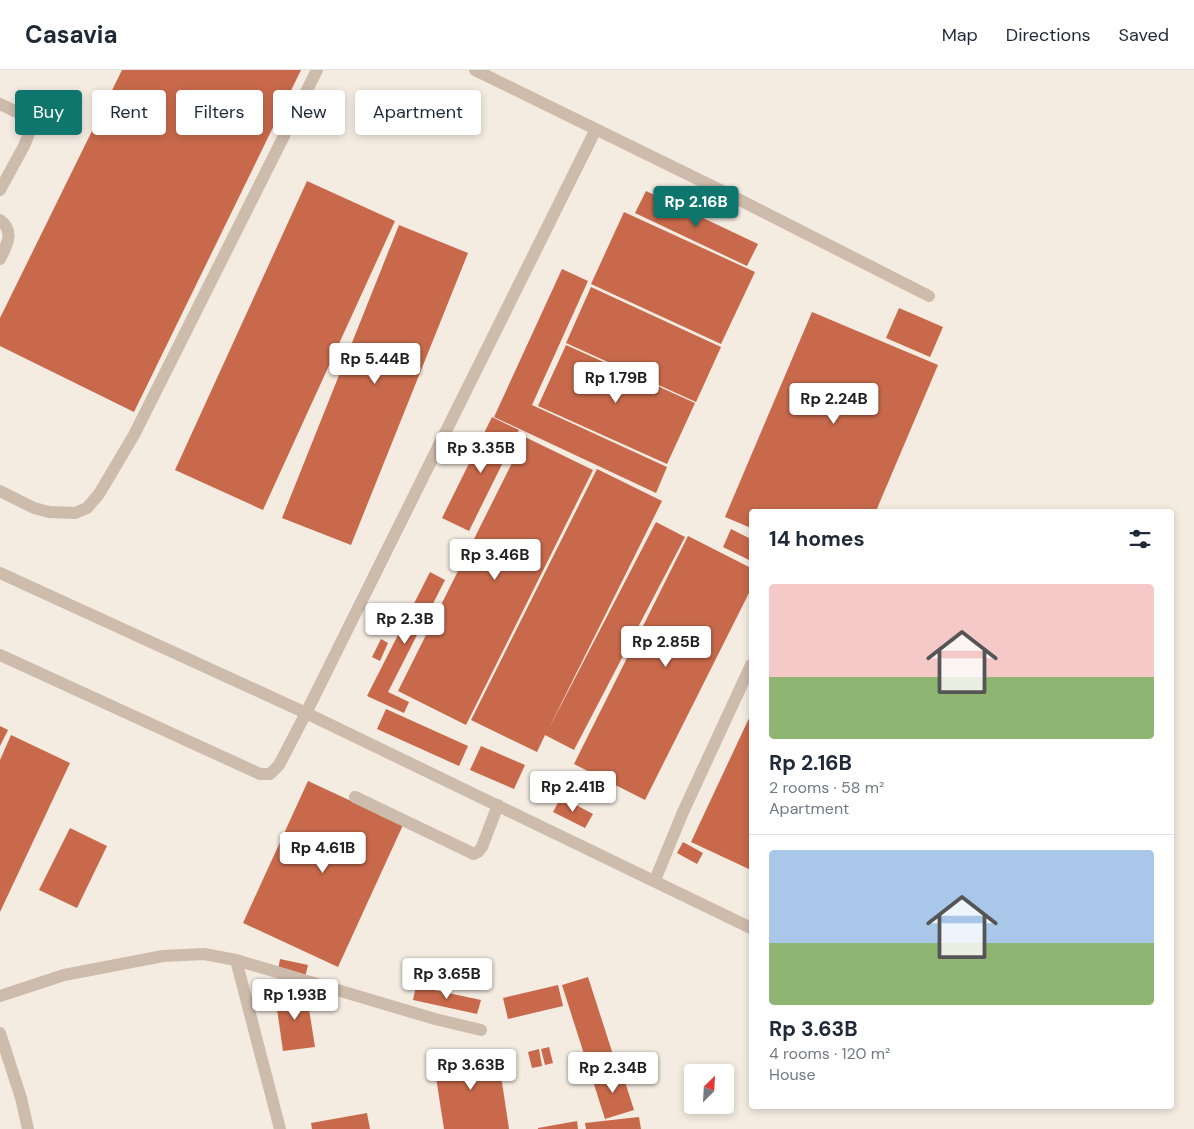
<!DOCTYPE html>
<html lang="en">
<head>
<meta charset="utf-8">
<style>
  body { margin:0; font-family:"DM Sans",sans-serif; background:#f6f6f7; color:#1f2937; height:100vh; display:flex; flex-direction:column; font-size:19px; white-space:nowrap }
  * { box-sizing:border-box; margin:0 }
  p { font-size:16px; color:#747a83 }
  .icon { flex:none; width:28px; height:28px; fill:none; stroke:currentColor; stroke-width:2; stroke-linecap:round; stroke-linejoin:round }
  .map { position:relative; flex:1; overflow:hidden }
  .details { position:absolute; left:749px; top:439px; width:425px; height:600px; display:flex; flex-direction:column; background:#fff; border-radius:5px; box-shadow:0 2px 8px #0003 }
  .details>* { flex:none }
  .guide { position:absolute; left:15px; top:20px; width:475px; height:45px; display:flex; gap:10px }
  .needle { width:32px; rotate:24deg }
  .controls { position:absolute; left:684px; top:994px; display:grid; gap:10px }
  .controls a { display:grid; place-items:center; width:50px; height:50px; border-radius:5px; background:#fff; box-shadow:0 2px 8px #0003; font-size:25px }
  .price { position:absolute; translate:-50% -42px; padding:0 11px; border-radius:5px; background:#fff; color:#222; font-size:16px; line-height:32px; filter:drop-shadow(0 1px 2px #0008) }
  .price::after { content:''; position:absolute; left:50%; top:30px; width:15px; height:11px; margin-left:-8px; background:inherit; clip-path:polygon(0 0,100% 0,50% 100%) }
  .price.on { background:#0f766e; color:#fff }
  ul { padding:0; list-style:none }
  li { display:grid; align-content:center; gap:10px; height:265px; padding:0 20px }
  li+li { border-top:1px solid #e0e1e3 }
  li span { display:grid; place-items:center; height:155px; border-radius:5px; color:#555 }
  li>.icon { margin-inline-start:auto }
  span .icon { width:90px; height:90px; fill:#fffc; stroke-width:1 }
  li b { font-size:21px }
  h2 { display:flex; justify-content:space-between; align-items:center; height:60px; padding:0 20px; font-size:21px }
  .tag { padding:0 18px; border-radius:5px; background:#fff; box-shadow:0 2px 8px #0003; font-size:18px; line-height:45px }
  .tag.on { background:#0f766e; color:#fff }
  header { display:flex; align-items:center; gap:30px; box-sizing:border-box; height:70px; padding:0 25px; background:#fff; border-bottom:1px solid #e0e1e3 }
  header strong { font-size:24px }
  nav { display:flex; gap:28px; margin-inline-start:auto; font-size:18px }
  .map>svg:first-child { display:block }
</style>
</head>
<body>
<header>
<strong>Casavia</strong>
<nav><a>Map</a><a>Directions</a><a>Saved</a></nav>
</header>
<div class="map">
<svg width="1194" height="1059" viewBox="0 0 1194 1059">
  <rect width="100%" height="100%" fill="#f4ebe1"/>
  <path fill="#c8694b" d="M122,0h179l-167,342 -134,-66v-28z
    M307,111l88,40 -132,289 -88,-40z
    M646,121l112,53 -11,22 -112,-53z
    M624,142l131,60 -34,72 -130,-60z
    M399,155l69,28 -117,292 -69,-27z
    M562,199l26,12 -56,124 135,62 -11,26 -162,-76z
    M591,217l130,60 -25,55 -130,-59z
    M899,238l44,19 -13,30 -44,-19z
    M812,242l126,53 -62,146h-125v17l-26,-11z
    M566,275l129,58 -28,61 -129,-58z
    M492,347l27,13 -50,101 -27,-13z
    M525,367l68,33 -127,255 -68,-34z
    M597,399l65,32 -114,229 108,-208 29,15 -111,213 -29,-15 -8,17 -66,-32z
    M731,459l20,10v22l-28,-14z
    M688,466l63,32v21l-106,211 -71,-36z
    M430,502l15,8 -57,112 21,10 -5,11 -37,-17z
    M381,569l7,4 -8,18 -8,-4z
    M386,639l82,37 -9,20 -82,-37z
    M751,644v156l-60,-28z
    M0,656l8,4 -8,16z
    M11,665l59,28 -70,149v-152z
    M481,676l44,19 -11,24 -44,-19z
    M308,711l95,44 -65,142 -95,-44z
    M561,727l32,17 -8,14 -32,-16z
    M70,758l37,18 -30,62 -38,-18z
    M683,772l20,11 -6,11 -20,-11z
    M280,889l28,6 -3,12 -27,-7z
    M588,907l29,90 -26,9 -29,-91z
    M558,915l5,21 -55,13 -5,-21z
    M416,916l65,14 -4,14 -64,-14z
    M306,920l9,57 -32,4 -8,-56z
    M549,977l4,16 -8,2 -4,-16z
    M497,979l12,80h-65l-11,-71z
    M539,979l3,17 -10,2 -4,-16z
    M621,999l13,41 -29,9 -13,-41z
    M367,1043l3,16h-58l-1,-6z
    M639,1047l2,12h-55l-1,-6z
    M577,1051l1,8h-40v-1z"/>
  <g fill="none" stroke-linecap="round" stroke-linejoin="round">
    <path stroke="#cdbbac" stroke-width="12" d="M475,0l247,121 207,105
      M0,34l25,12 5,15 -6,15 -24,44
      M0,150c15,11 7,25 0,39
      M0,421l34,17 15,4 26,1 12,-5 12,-14 35,-59 183,-365
      M0,503l306,140 445,215
      M0,585l260,119h10l9,-9 27,-52 290,-584
      M355,727l119,57 4,-2 4,-5 16,-42
      M655,810l28,-68 68,-147
      M236,890l44,169
      M0,926l64,-21 99,-19 41,-2 32,6 199,59 46,11
      M0,963l21,65 7,31"/>
  </g>
</svg>
<div class="controls">
<a><svg class="needle" viewBox="-14 -14 28 28"><path d="M0-13l5 13h-10z" fill="#e53935"/><path d="M0 13l5-13h-10z" fill="#747a83"/></svg></a>
</div>
<b class="price on" style="left:696px;top:158px">Rp 2.16B</b>
<b class="price" style="left:375px;top:315px">Rp 5.44B</b>
<b class="price" style="left:616px;top:334px">Rp 1.79B</b>
<b class="price" style="left:834px;top:355px">Rp 2.24B</b>
<b class="price" style="left:481px;top:404px">Rp 3.35B</b>
<b class="price" style="left:495px;top:511px">Rp 3.46B</b>
<b class="price" style="left:405px;top:575px">Rp 2.3B</b>
<b class="price" style="left:666px;top:598px">Rp 2.85B</b>
<b class="price" style="left:573px;top:743px">Rp 2.41B</b>
<b class="price" style="left:323px;top:804px">Rp 4.61B</b>
<b class="price" style="left:447px;top:930px">Rp 3.65B</b>
<b class="price" style="left:295px;top:951px">Rp 1.93B</b>
<b class="price" style="left:471px;top:1021px">Rp 3.63B</b>
<b class="price" style="left:613px;top:1024px">Rp 2.34B</b>
<div class="guide">
<a class="tag on">Buy</a>
<a class="tag">Rent</a>
<a class="tag">Filters</a>
<a class="tag">New</a>
<a class="tag">Apartment</a>
</div>
<section class="details">
<h2>14 homes<svg class="icon" aria-label="filters" viewBox="0 0 24 24"><path d="M4 7h16M4 17h16"/><circle cx="9" cy="7" r="2"/><circle cx="15" cy="17" r="2"/></svg></h2>
<ul>
<li><span style="background:linear-gradient(#f6c9c9 60%,#8fb573 0)"><svg class="icon" aria-label="home" viewBox="0 0 24 24"><path d="M3 11l9-7 9 7M6 9v11h12V9"/></svg></span><div><b>Rp 2.16B</b><p>2 rooms · 58 m²</p><p>Apartment</p></div></li>
<li><span style="background:linear-gradient(#a9c7e8 60%,#8fb573 0)"><svg class="icon" aria-label="home" viewBox="0 0 24 24"><path d="M3 11l9-7 9 7M6 9v11h12V9"/></svg></span><div><b>Rp 3.63B</b><p>4 rooms · 120 m²</p><p>House</p></div></li>
</ul>
</section>
</div>
</body>
</html>
